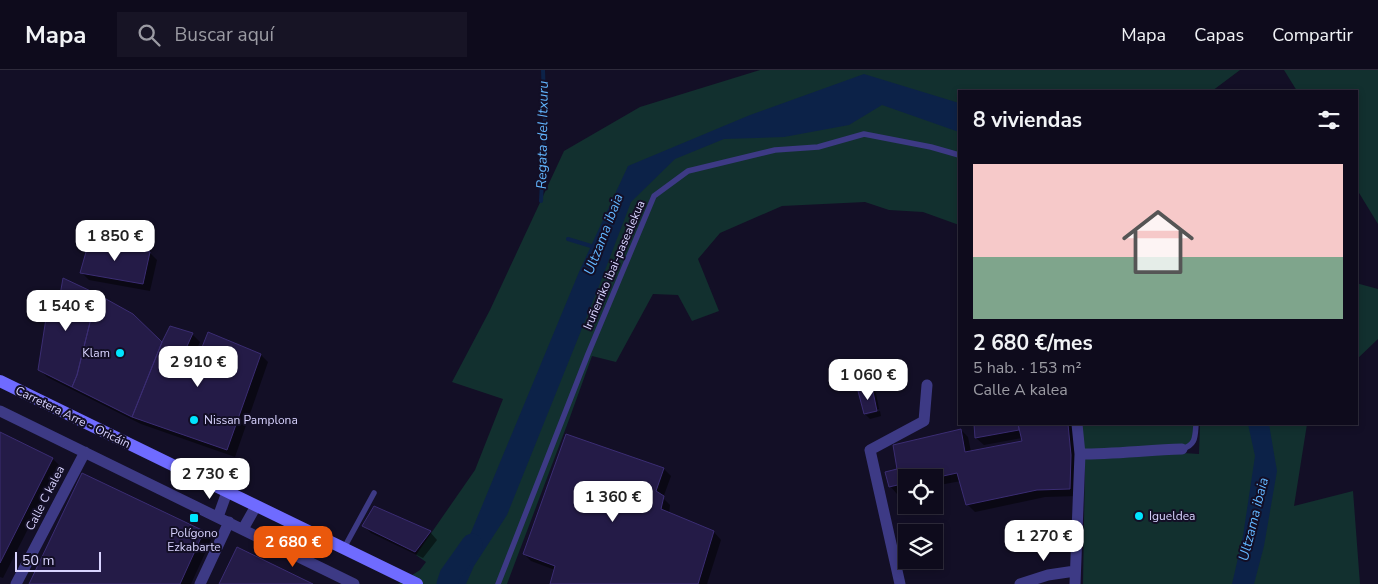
<!DOCTYPE html>
<html lang="es">
<head>
<meta charset="utf-8">
<style>
  body { margin:0; font-family:"Nunito Sans",sans-serif; background:#171425; color:#f1f3f6; height:100vh; display:flex; flex-direction:column; font-size:19px; white-space:nowrap }
  * { box-sizing:border-box; margin:0 }
  p { font-size:16px; color:#9b9ba3 }
  .icon { flex:none; width:28px; height:28px; fill:none; stroke:currentColor; stroke-width:2; stroke-linecap:round; stroke-linejoin:round }
  .map { position:relative; flex:1; overflow:hidden }
  .drawer { position:absolute; left:958px; top:20px; width:400px; height:335px; display:flex; flex-direction:column; background:#0e0b1c; border-radius:0px; box-shadow:0 2px 8px #0003,0 0 0 1px #2e2b3b }
  .drawer>* { flex:none }
  .controls { position:absolute; left:898px; top:399px; display:grid; gap:10px }
  .controls a { display:grid; place-items:center; width:45px; height:45px; border-radius:0px; background:#0e0b1c; box-shadow:0 2px 8px #0003,0 0 0 1px #2e2b3b; font-size:25px }
  .scale { position:absolute; left:15px; bottom:12px; width:86px; box-sizing:border-box; padding-left:5px; border:2px solid #d9d4ff; border-top:0; font-size:14px; line-height:18px; white-space:nowrap; color:#d9d4ff; -webkit-text-stroke:4px #130f26; paint-order:stroke }
  .price { position:absolute; translate:-50% -42px; padding:0 11px; border-radius:10px; background:#fff; color:#222; font-size:16px; line-height:32px; filter:drop-shadow(0 1px 2px #0008) }
  .price::after { content:''; position:absolute; left:50%; top:30px; width:15px; height:11px; margin-left:-8px; background:inherit; clip-path:polygon(0 0,100% 0,50% 100%) }
  .price.selected { background:#ea580c; color:#fff }
  ul { padding:0; list-style:none }
  li { display:grid; align-content:center; gap:10px; height:265px; padding:0 15px }
  li+li { border-top:1px solid #2e2b3b }
  li span { display:grid; place-items:center; height:155px; border-radius:0px; color:#555 }
  li>.icon { margin-inline-start:auto }
  span .icon { width:90px; height:90px; fill:#fffc; stroke-width:1 }
  li b { font-size:21px }
  h2 { display:flex; justify-content:space-between; align-items:center; height:60px; padding:0 15px; font-size:21px }
  header { display:flex; align-items:center; gap:30px; box-sizing:border-box; height:70px; padding:0 25px; background:#0e0b1c; border-bottom:1px solid #2e2b3b }
  header strong { font-size:24px }
  nav { display:flex; gap:28px; margin-inline-start:auto; font-size:18px }
  .search { width:350px; height:45px; background:#171425; display:flex; align-items:center; gap:12px; box-sizing:border-box; padding:0 18px; border-radius:0px; color:#9b9ba3; font-size:19px }
  .map>svg:first-child { display:block }
</style>
</head>
<body>
<header>
<strong>Mapa</strong>
<div class="search"><svg class="icon" aria-label="search" viewBox="0 0 24 24"><circle cx="10" cy="10" r="6"/><path d="M15 15l6 6"/></svg>Buscar aquí</div>
<nav><a>Mapa</a><a>Capas</a><a>Compartir</a></nav>
</header>
<div class="map">
<svg width="1378" height="514" viewBox="0 0 1378 514">
  <rect width="100%" height="100%" fill="#130f26"/>
  <path fill="#12302f" d="M760,0h480l-28,21h-253v134l-36,-13 -34,-2 -24,-8 -83,4 -62,27 -22,26 21,52 -27,10 -14,-26 -25,-1 -37,68 -24,-6 -22,61 -63,167h-109l22,-14 6,-8 -10,-7 59,-85 28,-71 -51,-17 38,-72 74,-159 76,-44z
    M1284,0h94v154l-22,-36v-97h-59z
    M1356,213l22,6v50l-22,21z
    M1078,354h117l-4,21 -8,8 16,1 1,-30h107l-13,82 59,-15 7,93h-277l2,-123z"/>
  <path fill="#0c2248" d="M864,4l95,29v29l-77,-27 -33,20 -65,12 -60,2 -49,20 -44,43 -32,84 -92,229 -33,51 -8,18h-18l24,-54 107,-258 49,-106 122,-51z
    M1248,354h21l8,47 -13,75 -10,38h-22l11,-48 12,-80z"/>
  <path fill="#0007" d="M150,183l7,7 -7,31 -61,-11 -7,-7z
    M192,264l8,8 -8,17 6,3 10,-28 53,21 7,7 -33,95 -94,-33 -94,-47 -8,-8 123,-25z
    M871,318l5,5 3,16 -13,3v3l14,-4 1,5 -11,3 -5,-5z
    M976,354h99l2,72 -32,1 -70,15 -7,-7 -7,-24 -27,5v-8h-28v14l-9,2 -7,-8 9,-16 62,-40 7,7 3,15 52,-10 -1,-4 -38,7 -8,-7z
    M0,363l53,26 7,7 -57,112 -3,-1z
    M664,399l7,7 -8,22 7,7 -1,9 45,18 7,8 -14,44h-155l3,-14 -24,-9 -7,-7z
    M364,456l66,6 7,8 -14,18 -52,-25z
    M203,462l8,8 -20,44h-160z"/>
  <g fill="none" stroke-linecap="round" stroke-linejoin="round">
    <path stroke="#0c2248" stroke-width="4" d="M541,131l4,-77 -2,-54
      M568,169l23,7"/>
    <path stroke="#0c2248" stroke-width="21" d="M447,514l3,-9 22,-31"/>
  </g>
  <path fill="#241b47" stroke="#3b2d73" d="M90,168l60,14 -7,32 -63,-11z
    M63,208l34,16 -20,81 -5,12 -34,-17 11,-71 10,2z
    M97,224l36,20 29,28 -30,75 -60,-30 5,-12z
    M170,256l23,7 -10,22 14,5 11,-28 53,22 -34,96 -95,-33 30,-75z
    M872,317l5,24 -13,3 -6,-23z
    M974,354h44l1,6 -44,8z
    M1018,354h50l3,31 -1,34 -33,1 -71,15 -9,-32 -23,5h-28v5l-17,4 -4,-15 12,-3 -4,-24 68,-16 4,23 57,-11z
    M0,362l53,26 -53,105z
    M566,364l98,34 -8,23 8,5 -3,13 53,22 -16,53h-148l5,-18 -32,-12z
    M82,403l122,58 -24,53h-151z
    M374,436l57,25 -16,21 -53,-26z
    M237,477l76,37h-94z"/>
  <g fill="none" stroke-linecap="round" stroke-linejoin="round">
    <path stroke="#3d3a85" stroke-width="5.5" d="M1182,379c14,-4 13,-12 14,-25
      M344,478l30,-55
      M498,514l90,-230 66,-158 34,-25 87,-21 43,-3 46,-13 67,13 28,8"/>
    <path stroke="#3d3a85" stroke-width="11" d="M0,341l354,173
      M1080,384c34,0 68,-4 102,-5
      M218,447l9,-25
      M243,459l13,-23
      M16,514l69,-132
      M200,514l29,-62
      M900,514l-30,-134 54,-29 3,-36
      M1020,514l28,-9 27,-4
      M1075,514l5,-130 -3,-30"/>
    <path stroke="#6f6bff" stroke-width="12" d="M0,311l417,203"/>
  </g>
  <g fill="#00e5ff" stroke="#130f26" stroke-width="2">
    <circle cx="120" cy="283" r="5"/>
    <circle cx="194" cy="350" r="5"/>
    <circle cx="1139" cy="446" r="5"/>
    <rect x="189" y="443" width="10" height="10" rx="2.5"/>
  </g>
  <g text-anchor="middle" stroke-width="4" stroke-linejoin="round" paint-order="stroke">
    <g font-size="12" fill="#d9d4ff" stroke="#130f26">
      <text transform="translate(614 195) rotate(-67)" y="4">Iruñerriko ibai-pasealekua</text>
      <text transform="translate(73 347) rotate(26)" y="4">Carretera Arre - Oricáin</text>
      <text transform="translate(45 428) rotate(-63)" y="4">Calle C kalea</text>
    </g>
    <g font-size="12" fill="#d9d4ff" stroke="#130f26" text-anchor="start">
      <text x="110" y="287" text-anchor="end">Klam</text>
      <text x="204" y="354">Nissan Pamplona</text>
      <text x="1149" y="450">Igueldea</text>
      <text x="194" y="467" text-anchor="middle">Polígono<tspan x="194" dy="14">Ezkabarte</tspan></text>
    </g>
    <g font-size="14" font-style="italic" fill="#62b6ff" stroke="#130f26">
      <text transform="translate(542 65) rotate(-89)" y="5">Regata del Itxuru</text>
      <text transform="translate(603 164) rotate(-69)" y="5">Ultzama ibaia</text>
      <text transform="translate(1253 449) rotate(-76)" y="5">Ultzama ibaia</text>
    </g>
  </g>
</svg>
<div class="controls">
<a><svg class="icon" aria-label="locate" viewBox="0 0 24 24"><circle cx="12" cy="12" r="6"/><path d="M12 2v4M12 18v4M2 12h4M18 12h4"/></svg></a>
<a><svg class="icon" aria-label="layers" viewBox="0 0 24 24"><path d="M12 4l9 5-9 5-9-5zM3 14l9 5 9-5"/></svg></a>
</div>
<div class="scale">50 m</div>
<b class="price" style="left:115px;top:192px">1 850 €</b>
<b class="price" style="left:66px;top:262px">1 540 €</b>
<b class="price" style="left:198px;top:318px">2 910 €</b>
<b class="price" style="left:868px;top:331px">1 060 €</b>
<b class="price" style="left:210px;top:430px">2 730 €</b>
<b class="price" style="left:613px;top:453px">1 360 €</b>
<b class="price" style="left:1044px;top:492px">1 270 €</b>
<b class="price selected" style="left:293px;top:498px">2 680 €</b>
<section class="drawer">
<h2>8 viviendas<svg class="icon" aria-label="filters" viewBox="0 0 24 24"><path d="M4 7h16M4 17h16"/><circle cx="9" cy="7" r="2"/><circle cx="15" cy="17" r="2"/></svg></h2>
<ul>
<li><span style="background:linear-gradient(#f6c9c9 60%,#7fa58c 0)"><svg class="icon" aria-label="home" viewBox="0 0 24 24"><path d="M3 11l9-7 9 7M6 9v11h12V9"/></svg></span><div><b>2 680 €/mes</b><p>5 hab. · 153 m²</p><p>Calle A kalea</p></div></li>
</ul>
</section>
</div>
</body>
</html>
